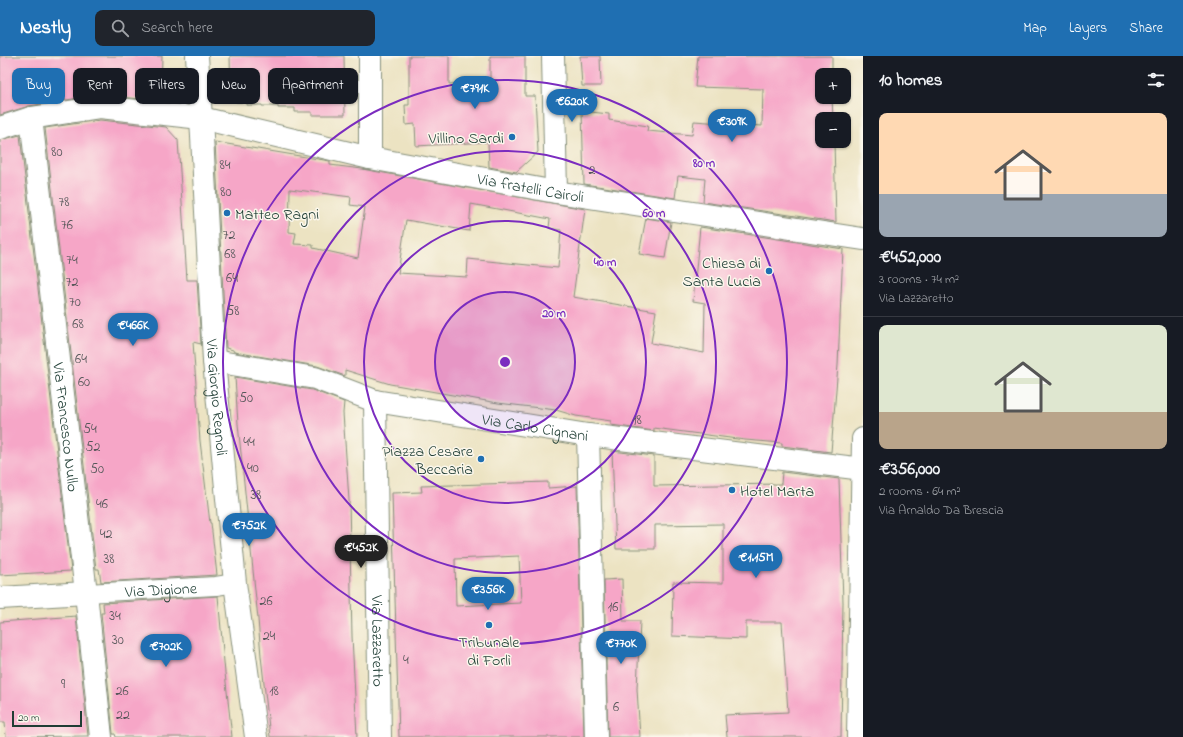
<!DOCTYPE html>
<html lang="en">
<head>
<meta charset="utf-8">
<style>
  body { margin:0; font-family:"Indie Flower",sans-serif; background:#20242c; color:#f1f3f6; height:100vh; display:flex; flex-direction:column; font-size:15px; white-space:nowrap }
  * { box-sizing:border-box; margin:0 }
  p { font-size:13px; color:#9ea1a6 }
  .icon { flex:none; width:22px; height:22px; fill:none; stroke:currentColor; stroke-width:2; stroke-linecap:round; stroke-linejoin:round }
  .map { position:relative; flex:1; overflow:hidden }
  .details { display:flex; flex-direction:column; background:#171b24; width:320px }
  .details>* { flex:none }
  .hud { position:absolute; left:12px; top:12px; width:380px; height:36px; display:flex; gap:8px }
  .tools { position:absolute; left:815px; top:12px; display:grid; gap:8px }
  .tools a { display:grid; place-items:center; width:36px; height:36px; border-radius:8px; background:#171b24; box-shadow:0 1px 3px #0004; font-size:20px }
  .scale { position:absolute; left:12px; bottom:10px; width:70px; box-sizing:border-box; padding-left:4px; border:2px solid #1f3d34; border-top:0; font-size:11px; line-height:14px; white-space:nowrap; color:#1f3d34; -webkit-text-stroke:3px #fbf7ec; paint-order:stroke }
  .price { position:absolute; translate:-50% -34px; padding:0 9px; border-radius:14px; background:#1f6fb2; color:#fff; font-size:13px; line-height:26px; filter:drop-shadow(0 1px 2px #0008) }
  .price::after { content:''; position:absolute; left:50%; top:24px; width:12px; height:9px; margin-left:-6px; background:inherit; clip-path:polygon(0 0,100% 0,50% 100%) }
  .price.active { background:#222; color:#fff }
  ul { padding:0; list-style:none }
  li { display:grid; align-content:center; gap:8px; height:212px; padding:0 16px }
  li+li { border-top:1px solid #363941 }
  li span { display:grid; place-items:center; height:124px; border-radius:8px; color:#555 }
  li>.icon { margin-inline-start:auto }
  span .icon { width:72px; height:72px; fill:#fffc; stroke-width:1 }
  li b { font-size:17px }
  h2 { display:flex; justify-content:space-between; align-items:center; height:48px; padding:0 16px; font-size:17px }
  .chip { padding:0 14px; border-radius:8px; background:#171b24; box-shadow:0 1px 3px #0004; font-size:14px; line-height:36px }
  .chip.active { background:#1f6fb2; color:#fff }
  header { display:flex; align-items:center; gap:24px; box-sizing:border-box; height:56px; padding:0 20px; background:#1f6fb2; color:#fff }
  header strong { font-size:19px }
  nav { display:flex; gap:22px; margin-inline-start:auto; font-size:14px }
  .search { width:280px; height:36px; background:#20242c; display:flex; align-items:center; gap:10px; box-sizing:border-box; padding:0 14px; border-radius:8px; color:#9ea1a6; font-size:15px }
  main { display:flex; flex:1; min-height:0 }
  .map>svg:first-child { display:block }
</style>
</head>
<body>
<header>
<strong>Nestly</strong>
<div class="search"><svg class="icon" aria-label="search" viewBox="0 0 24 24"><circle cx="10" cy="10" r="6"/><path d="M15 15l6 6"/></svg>Search here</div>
<nav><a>Map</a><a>Layers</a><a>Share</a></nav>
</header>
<main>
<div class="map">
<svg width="863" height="681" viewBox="0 0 863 681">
  <rect width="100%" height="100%" fill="#fbf7ec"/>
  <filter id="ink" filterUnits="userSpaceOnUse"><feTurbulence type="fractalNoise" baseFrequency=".025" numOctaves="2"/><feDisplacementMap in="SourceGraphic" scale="8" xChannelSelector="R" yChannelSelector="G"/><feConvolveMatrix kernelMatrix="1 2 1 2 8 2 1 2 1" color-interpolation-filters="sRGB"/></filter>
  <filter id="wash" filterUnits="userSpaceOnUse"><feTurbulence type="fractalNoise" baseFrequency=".012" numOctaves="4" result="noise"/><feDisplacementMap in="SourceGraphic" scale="16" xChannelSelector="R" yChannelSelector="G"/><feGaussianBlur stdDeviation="0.9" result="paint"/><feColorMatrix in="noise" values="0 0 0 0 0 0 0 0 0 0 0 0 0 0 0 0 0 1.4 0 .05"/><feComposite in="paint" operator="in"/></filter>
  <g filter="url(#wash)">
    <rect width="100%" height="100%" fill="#ece3c2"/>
    <g id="blocks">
      <path fill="#f6a6c7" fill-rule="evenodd" d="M0,0h162l-1,40 -24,-1 3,4 -42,-4 -69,11 -29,9z
        M230,0h114l1,59h-33v-3h-17v-4h-17v-2h-16v-1h-15v-3h-11v-3h-5z
        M409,0h40v28l41,-2v-26h35v40h10l3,56 -22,20 -27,-5 -1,-25 -72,4 -1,-22 -9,1 -1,-20h4z
        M580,0h20l1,30h-19z
        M698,0h134v19h-10v22h10l1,22h-11v22h12l2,81 -133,-20 2,-23 -27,-3 -3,22 -91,-14 -2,-73 27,3v6l39,6 -1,5 45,4 2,-14 68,5 1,-37 -68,-2z
        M100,64l66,7 12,13 9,140h10l4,64 -8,-2 7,99 10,82h1l6,52 -116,7 -2,-13h-3l-51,-441z
        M20,79l51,436 -71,4v-435z
        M215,86l103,17 12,2v4l32,4 223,40 -12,88 83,14 -5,32 53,10 1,-50 -12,-2 7,-74 143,22 -5,116 -7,87 -49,-6v-3l-37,-3 -91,-12v3l-43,-6v-4l-35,-5 -20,-6 -58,-7 -108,-19 -45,-14v6l-28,-10 -83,-14 -1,-2 -7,-2zM290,133l61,8 -1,8 15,2 -7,51 -45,-10v-3l-19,-1 2,-11 -7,-1zM471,148l79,15 -1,9 12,2 -3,38 -90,-9 -1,18 -69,-4 8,-53 63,11z
        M646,162l25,4 -6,36 -26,-4z
        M235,321l77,13 32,12 -1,11 6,87 3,136 5,101h-87l-9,-81 -3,-37 -20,-195z
        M612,395l42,5v30l127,-2 1,-12 57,7 4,123 -2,135h-114l-2,-22 63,-3 -6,-90h-36v17l-74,-3 1,-54 50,1v-59l-68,1v24h-39z
        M548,426v6l29,-2 7,251h-185l-7,-244 30,-1 -1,-6zM519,500l2,47 -65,3 -1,-47z
        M622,523l1,42h17l-3,68 3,48h-32l-4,-157z
        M218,540l7,77 7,64h-116l-1,-3h-2l-12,-121h3l-1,-10z
        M76,560l12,120 -82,1 -1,-15h-5v-100z"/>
    </g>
  </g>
  <g filter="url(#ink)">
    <use href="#blocks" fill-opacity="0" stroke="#86907b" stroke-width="1"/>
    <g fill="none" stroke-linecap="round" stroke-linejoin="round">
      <defs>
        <g id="pedestrian">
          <path id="s1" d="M86,537l130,-7 19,-3"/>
        </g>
        <g id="minor">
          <path id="s2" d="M197,0l4,62 13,243 21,222 21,154"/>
          <path d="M370,0v102"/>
          <path d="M553,0l3,136"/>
          <path id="s3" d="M31,62l55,475 15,144"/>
          <path id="s4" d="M0,72l31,-10 69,-11 101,11 169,40 186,34 307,47"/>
          <path id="s5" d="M214,305l101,17 60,23 213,34 275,34"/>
          <path id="s6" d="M375,345l5,336"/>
          <path d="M588,379l8,302"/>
          <path d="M0,542l86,-5"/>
          <path d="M858,681l5,-298"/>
        </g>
      </defs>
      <use href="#pedestrian" stroke="#86907b" stroke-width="20"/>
      <use href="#minor" stroke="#86907b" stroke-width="24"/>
      <use href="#pedestrian" stroke="#fff" stroke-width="18"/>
      <use href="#minor" stroke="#fff" stroke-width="22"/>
    </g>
  </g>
  <circle cx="505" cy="306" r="70" fill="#7b2cbf" fill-opacity=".12"/>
  <g fill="none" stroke="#7b2cbf" stroke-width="2">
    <circle cx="505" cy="306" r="70"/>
    <circle cx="505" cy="306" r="141"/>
    <circle cx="505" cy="306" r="211"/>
    <circle cx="505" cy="306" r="282"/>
  </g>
  <g fill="#1f6fb2" stroke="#fbf7ec" stroke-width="1.5">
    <circle cx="512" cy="81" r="4"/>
    <circle cx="227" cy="157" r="4"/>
    <circle cx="769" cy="215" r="4"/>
    <circle cx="481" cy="403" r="4"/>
    <circle cx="732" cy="434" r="4"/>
    <circle cx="489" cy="569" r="4"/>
  </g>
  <g text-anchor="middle" stroke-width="3" stroke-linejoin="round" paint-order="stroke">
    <g font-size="14" fill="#555759">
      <text x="57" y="100">80</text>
      <text x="225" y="113">84</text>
      <text x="592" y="118">2</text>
      <text x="226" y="140">80</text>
      <text x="64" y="150">78</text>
      <text x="67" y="173">76</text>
      <text x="229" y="183">72</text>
      <text x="230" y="202">68</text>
      <text x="72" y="208">74</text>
      <text x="232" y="226">64</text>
      <text x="72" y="230">72</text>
      <text x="75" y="250">70</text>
      <text x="233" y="259">58</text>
      <text x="78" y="272">68</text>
      <text x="81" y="307">64</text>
      <text x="84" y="330">60</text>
      <text x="246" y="346">50</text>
      <text x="637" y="368">18</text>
      <text x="90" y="377">54</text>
      <text x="249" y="390">44</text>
      <text x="93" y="395">52</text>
      <text x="253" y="416">40</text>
      <text x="97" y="417">50</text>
      <text x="256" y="443">38</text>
      <text x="102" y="452">46</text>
      <text x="106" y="482">42</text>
      <text x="109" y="507">38</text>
      <text x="266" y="549">26</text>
      <text x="613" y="555">16</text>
      <text x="115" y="564">34</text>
      <text x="269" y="584">24</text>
      <text x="118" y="588">30</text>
      <text x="406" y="608">4</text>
      <text x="63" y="632">9</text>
      <text x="122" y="639">26</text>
      <text x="274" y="639">18</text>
      <text x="616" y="655">6</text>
      <text x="123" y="663">22</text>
    </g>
    <g font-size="16" fill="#1f3d34" stroke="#fbf7ec" text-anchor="end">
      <text x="504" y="87">Villino Sardi</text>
      <text x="235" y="163" text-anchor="start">Matteo Ragni</text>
      <text x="761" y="212">Chiesa di<tspan x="761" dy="18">Santa Lucia</tspan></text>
      <text x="473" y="400">Piazza Cesare<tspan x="473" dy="18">Beccaria</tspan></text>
      <text x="740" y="440" text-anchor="start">Hotel Marta</text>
      <text x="489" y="591" text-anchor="middle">Tribunale<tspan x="489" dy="18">di Forlì</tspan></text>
    </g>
    <g font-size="16" fill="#1f3d34" stroke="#fbf7ec">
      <text dy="6" stroke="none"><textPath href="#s4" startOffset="541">Via fratelli Cairoli</textPath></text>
      <text dy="6" stroke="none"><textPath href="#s2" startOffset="342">Via Giorgio Regnoli</textPath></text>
      <text dy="6" stroke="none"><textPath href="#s3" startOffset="311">Via Francesco Nullo</textPath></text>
      <text dy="6" stroke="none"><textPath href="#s5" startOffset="329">Via Carlo Cignani</textPath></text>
      <text dy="6" stroke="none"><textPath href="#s1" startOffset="75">Via Digione</textPath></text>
      <text dy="6" stroke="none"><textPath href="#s6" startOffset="240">Via Lazzaretto</textPath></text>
    </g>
  </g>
  <circle cx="505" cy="306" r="6" fill="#7b2cbf" stroke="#fbf7ec" stroke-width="2"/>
  <g font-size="12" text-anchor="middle" font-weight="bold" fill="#7b2cbf" stroke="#fbf7ec" stroke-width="3" stroke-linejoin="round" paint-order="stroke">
    <text x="704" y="111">80 m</text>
    <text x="654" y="161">60 m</text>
    <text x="605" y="210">40 m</text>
    <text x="554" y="261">20 m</text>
  </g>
</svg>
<div class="tools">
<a>+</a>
<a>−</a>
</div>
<div class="scale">20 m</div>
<b class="price" style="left:475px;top:54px">€791K</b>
<b class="price" style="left:572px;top:67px">€620K</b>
<b class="price" style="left:732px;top:87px">€309K</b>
<b class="price" style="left:133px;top:291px">€466K</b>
<b class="price" style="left:249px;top:491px">€752K</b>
<b class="price active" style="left:361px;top:513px">€452K</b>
<b class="price" style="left:756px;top:523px">€1.15M</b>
<b class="price" style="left:488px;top:555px">€356K</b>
<b class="price" style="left:621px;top:609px">€770K</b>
<b class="price" style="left:166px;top:612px">€702K</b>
<div class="hud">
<a class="chip active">Buy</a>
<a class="chip">Rent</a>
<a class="chip">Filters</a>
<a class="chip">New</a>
<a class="chip">Apartment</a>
</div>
</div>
<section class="details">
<h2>10 homes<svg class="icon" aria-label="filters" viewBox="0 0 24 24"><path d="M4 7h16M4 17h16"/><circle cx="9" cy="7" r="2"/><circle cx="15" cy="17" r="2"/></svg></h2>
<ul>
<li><span style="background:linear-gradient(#ffd9b3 65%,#9aa5b1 0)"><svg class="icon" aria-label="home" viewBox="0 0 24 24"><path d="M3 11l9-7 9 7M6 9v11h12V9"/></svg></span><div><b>€452,000</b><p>3 rooms · 74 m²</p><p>Via Lazzaretto</p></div></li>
<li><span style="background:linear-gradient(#dfe7d0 70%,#b9a48a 0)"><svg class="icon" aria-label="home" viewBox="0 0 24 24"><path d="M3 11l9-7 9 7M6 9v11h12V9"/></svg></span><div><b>€356,000</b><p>2 rooms · 64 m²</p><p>Via Arnaldo Da Brescia</p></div></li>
</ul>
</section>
</main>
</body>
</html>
